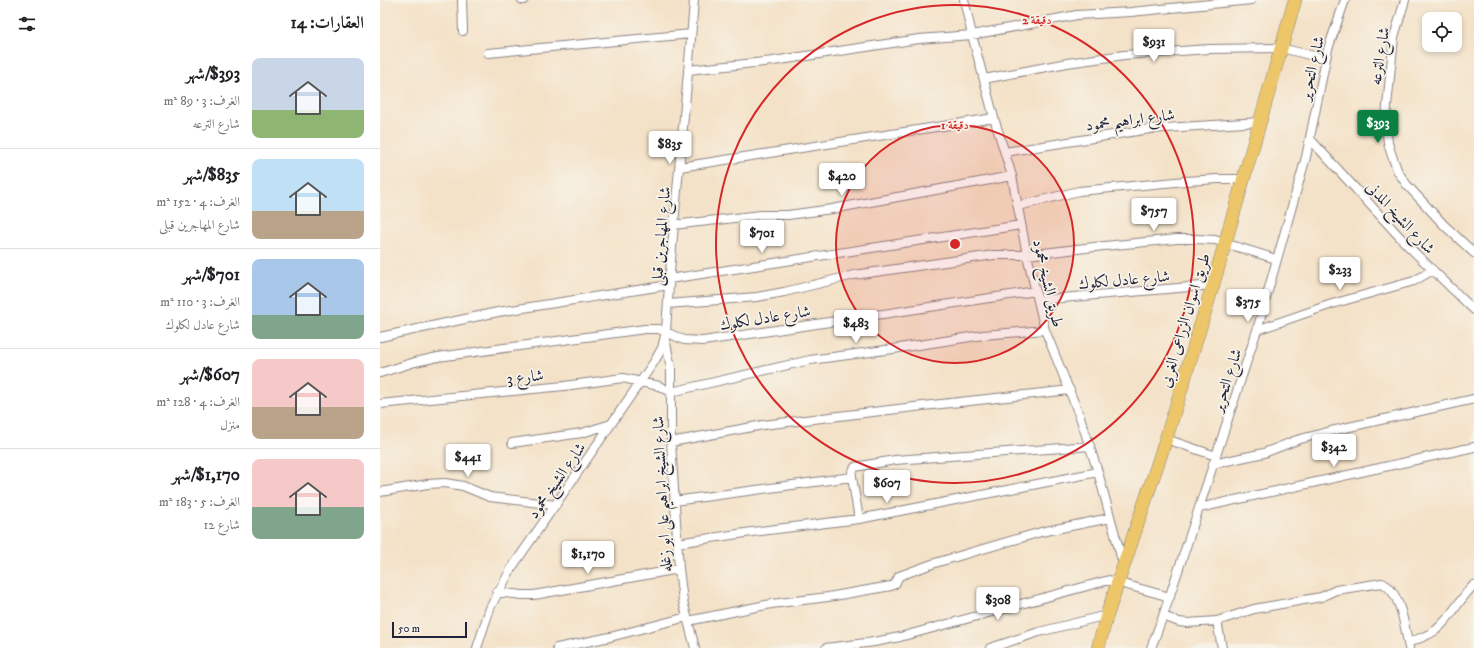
<!DOCTYPE html>
<html lang="ar">
<head>
<meta charset="utf-8">
<style>
  body { margin:0; font-family:"IM FELL DW Pica",Amiri,serif; background:#f6f6f6; color:#202124; direction:rtl; height:100vh; display:flex; flex-direction:column; font-size:15px; white-space:nowrap }
  * { box-sizing:border-box; margin:0 }
  p { font-size:13px; color:#757577 }
  .icon { flex:none; width:22px; height:22px; fill:none; stroke:currentColor; stroke-width:2; stroke-linecap:round; stroke-linejoin:round }
  .map { position:relative; flex:1; overflow:hidden; direction:ltr }
  .side { display:flex; flex-direction:column; background:#fff; width:380px }
  .side>* { flex:none }
  .fabs { position:absolute; left:1042px; top:12px; display:grid; gap:8px }
  .fabs a { display:grid; place-items:center; width:40px; height:40px; border-radius:8px; background:#fff; box-shadow:0 2px 6px #0003; font-size:20px }
  .scale { position:absolute; left:12px; bottom:10px; width:75px; box-sizing:border-box; padding-left:4px; border:2px solid #22223b; border-top:0; font-size:11px; line-height:14px; white-space:nowrap; color:#22223b; -webkit-text-stroke:3px #f7f3e8; paint-order:stroke }
  .price { position:absolute; translate:-50% -34px; padding:0 9px; border-radius:4px; background:#fff; color:#222; font-size:13px; line-height:26px; filter:drop-shadow(0 1px 2px #0008) }
  .price::after { content:''; position:absolute; left:50%; top:24px; width:12px; height:9px; margin-left:-6px; background:inherit; clip-path:polygon(0 0,100% 0,50% 100%) }
  .price.current { background:#0b8043; color:#fff }
  ul { padding:0; list-style:none }
  li { display:flex; align-items:center; gap:12px; height:100px; padding:0 16px }
  li+li { border-top:1px solid #e0e0e0 }
  li span { display:grid; place-items:center; flex:none; width:112px; height:80px; border-radius:8px; color:#555 }
  li>.icon { margin-inline-start:auto }
  span .icon { width:48px; height:48px; fill:#fffc; stroke-width:1 }
  li b { font-size:17px }
  h2 { display:flex; justify-content:space-between; align-items:center; height:48px; padding:0 16px; font-size:17px }
  main { display:flex; flex:1; min-height:0 }
  .map>svg:first-child { display:block }
</style>
</head>
<body>
<main>
<div class="map">
<svg width="1094" height="648" viewBox="0 0 1094 648">
  <rect width="100%" height="100%" fill="#f7f3e8"/>
  <filter id="ink" filterUnits="userSpaceOnUse"><feTurbulence type="fractalNoise" baseFrequency=".025" numOctaves="2"/><feDisplacementMap in="SourceGraphic" scale="8" xChannelSelector="R" yChannelSelector="G"/><feConvolveMatrix kernelMatrix="1 2 1 2 8 2 1 2 1" color-interpolation-filters="sRGB"/></filter>
  <filter id="wash" filterUnits="userSpaceOnUse"><feTurbulence type="fractalNoise" baseFrequency=".012" numOctaves="4" result="noise"/><feDisplacementMap in="SourceGraphic" scale="16" xChannelSelector="R" yChannelSelector="G"/><feGaussianBlur stdDeviation="0.9" result="paint"/><feColorMatrix in="noise" values="0 0 0 0 0 0 0 0 0 0 0 0 0 0 0 0 0 1.4 0 .05"/><feComposite in="paint" operator="in"/></filter>
  <g filter="url(#wash)">
    <rect width="100%" height="100%" fill="#f4e2c8"/>
  </g>
  <g filter="url(#ink)">
    <g fill="none" stroke-linecap="round" stroke-linejoin="round">
      <defs>
        <path id="minor" d="M82,0l1,31
          M142,0h2
          M584,0l8,35 22,83 18,58 15,79 18,75 35,87 18,55 25,92
          M1025,0l-11,37 -7,69 -1,18 2,19 3,10 7,19 9,13 37,40 30,28
          M108,53l203,-19
          M308,70l85,-9 146,-22 53,-4 105,-20 54,-3 120,-12
          M604,79l83,-16 57,-8 85,-6 72,-1 45,11
          M930,139l98,107 66,64
          M625,152l145,-23 110,-7
          M300,167l314,-49
          M638,206l61,-15 107,-10 32,-2h25
          M293,225l88,-10h27l44,-6 180,-33
          M289,279l352,-54
          M658,300l175,-15
          M288,304l89,-7 27,-5 70,-17 140,-20h33l67,-8 83,-8h19l19,1 61,19
          M877,330l75,-26 82,-23 19,-11
          M0,337l118,-25 171,-27
          M285,338l6,30v74l8,127 4,32 12,47
          M0,373l35,-11 23,-5 207,-28h14l25,11 19,1 333,-50
          M0,404l184,-18 59,-8 36,8 12,6 139,-32 83,-11 90,-14 62,-5
          M786,439l50,17
          M291,442l92,-17 160,-19 147,-16
          M132,443l70,-10 29,-9
          M833,464l51,-11 33,-13 34,-9 143,-32
          M0,492l48,-8 17,-1 18,3 27,11 66,8
          M294,501l178,-24
          M819,508l275,-61
          M479,519l-7,-42v-5l3,-5 40,-7 195,-14
          M297,543l75,-11 107,-13 239,-47
          M117,592l25,3h12l145,-26
          M783,616l16,6 8,1 30,-2 37,-12 67,-12 15,-7 46,-7c19,8 23,46 27,65
          M308,621l83,-17 57,-7 63,-11 4,-2 4,-8 36,-13 106,-31 69,-14
          M837,621l5,27
          M1028,643c9,-4 20,-7 28,-13 16,-13 23,-31 38,-45
          M97,648l13,-40 21,-39 143,-207 8,-14 4,-16c6,-111 20,-221 28,-332
          M177,648l53,-11 77,-20
          M446,648l48,-6 26,-5 209,-57 61,17
          M610,648l49,-16 68,-17
          M771,648l12,-32 36,-108 58,-178 49,-173 22,-108 17,-49"/>
        <path id="primary" d="M718,648l9,-33 59,-176 47,-154 82,-285"/>
      </defs>
      <use href="#minor" stroke="#8b8282" stroke-width="10"/>
      <use href="#primary" stroke="#8b8282" stroke-width="14"/>
      <use href="#minor" stroke="#fff" stroke-width="8"/>
      <use href="#primary" stroke="#ecc669" stroke-width="13"/>
    </g>
  </g>
  <circle cx="575" cy="244" r="119" fill="#d62828" fill-opacity=".12"/>
  <g fill="none" stroke="#d62828" stroke-width="2">
    <circle cx="575" cy="244" r="119"/>
    <circle cx="575" cy="244" r="239"/>
  </g>
  <g text-anchor="middle" stroke-width="3.5" stroke-linejoin="round" paint-order="stroke">
    <g font-size="16" fill="#22223b" stroke="#f7f3e8">
      <text transform="translate(999 56) rotate(-81)" y="6">شارع الترعه</text>
      <text transform="translate(931 68) rotate(-77)" y="6">شارع التحرير</text>
      <text transform="translate(750 119) rotate(-7)" y="6">شارع ابراهيم محمود</text>
      <text transform="translate(1021 217) rotate(47)" y="6">شارع الشيخ المدنى</text>
      <text transform="translate(280 236) rotate(-85)" y="6">شارع المهاجرين قبلى</text>
      <text transform="translate(744 279) rotate(-5)" y="6">شارع عادل لكلوك</text>
      <text transform="translate(669 283) rotate(77)" y="6">طريق الشيخ محمود</text>
      <text transform="translate(385 317) rotate(-9)" y="6">شارع عادل لكلوك</text>
      <text transform="translate(804 320) rotate(-73)" y="6">طريق اسوان الزراعى الغربى</text>
      <text transform="translate(145 376) rotate(-6)" y="6">شارع 3</text>
      <text transform="translate(846 380) rotate(-72)" y="6">شارع التحرير</text>
      <text transform="translate(176 480) rotate(-55)" y="6">شارع الشيخ محمود</text>
      <text transform="translate(281 494) rotate(-93)" y="6">شارع الشيخ ابراهيم على ابو زغله</text>
    </g>
  </g>
  <circle cx="575" cy="244" r="6" fill="#d62828" stroke="#f7f3e8" stroke-width="2"/>
  <g font-size="12" text-anchor="middle" font-weight="bold" fill="#d62828" stroke="#f7f3e8" stroke-width="3.5" stroke-linejoin="round" paint-order="stroke">
    <text x="657" y="24">2 دقيقة</text>
    <text x="575" y="129">1 دقيقة</text>
  </g>
</svg>
<div class="fabs">
<a><svg class="icon" aria-label="locate" viewBox="0 0 24 24"><circle cx="12" cy="12" r="6"/><path d="M12 2v4M12 18v4M2 12h4M18 12h4"/></svg></a>
</div>
<div class="scale">50 m</div>
<b class="price" style="left:774px;top:63px">$931</b>
<b class="price current" style="left:998px;top:144px">$393</b>
<b class="price" style="left:290px;top:165px">$835</b>
<b class="price" style="left:462px;top:197px">$420</b>
<b class="price" style="left:774px;top:232px">$757</b>
<b class="price" style="left:382px;top:254px">$701</b>
<b class="price" style="left:960px;top:291px">$233</b>
<b class="price" style="left:868px;top:323px">$375</b>
<b class="price" style="left:476px;top:344px">$483</b>
<b class="price" style="left:954px;top:468px">$342</b>
<b class="price" style="left:88px;top:478px">$441</b>
<b class="price" style="left:507px;top:504px">$607</b>
<b class="price" style="left:208px;top:575px">$1,170</b>
<b class="price" style="left:618px;top:621px">$308</b>
</div>
<section class="side">
<h2>العقارات: 14<svg class="icon" aria-label="filters" viewBox="0 0 24 24"><path d="M4 7h16M4 17h16"/><circle cx="9" cy="7" r="2"/><circle cx="15" cy="17" r="2"/></svg></h2>
<ul>
<li><span style="background:linear-gradient(#c9d6e8 65%,#8fb573 0)"><svg class="icon" aria-label="home" viewBox="0 0 24 24"><path d="M3 11l9-7 9 7M6 9v11h12V9"/></svg></span><div><b>$393/شهر</b><p>الغرف: 3 · 89 m²</p><p>شارع الترعه</p></div></li>
<li><span style="background:linear-gradient(#bfe0f5 65%,#b9a48a 0)"><svg class="icon" aria-label="home" viewBox="0 0 24 24"><path d="M3 11l9-7 9 7M6 9v11h12V9"/></svg></span><div><b>$835/شهر</b><p>الغرف: 4 · 152 m²</p><p>شارع المهاجرين قبلى</p></div></li>
<li><span style="background:linear-gradient(#a9c7e8 70%,#7fa58c 0)"><svg class="icon" aria-label="home" viewBox="0 0 24 24"><path d="M3 11l9-7 9 7M6 9v11h12V9"/></svg></span><div><b>$701/شهر</b><p>الغرف: 3 · 110 m²</p><p>شارع عادل لكلوك</p></div></li>
<li><span style="background:linear-gradient(#f6c9c9 60%,#b9a48a 0)"><svg class="icon" aria-label="home" viewBox="0 0 24 24"><path d="M3 11l9-7 9 7M6 9v11h12V9"/></svg></span><div><b>$607/شهر</b><p>الغرف: 4 · 128 m²</p><p>منزل</p></div></li>
<li><span style="background:linear-gradient(#f6c9c9 60%,#7fa58c 0)"><svg class="icon" aria-label="home" viewBox="0 0 24 24"><path d="M3 11l9-7 9 7M6 9v11h12V9"/></svg></span><div><b>$1,170/شهر</b><p>الغرف: 5 · 183 m²</p><p>شارع 12</p></div></li>
</ul>
</section>
</main>
</body>
</html>
